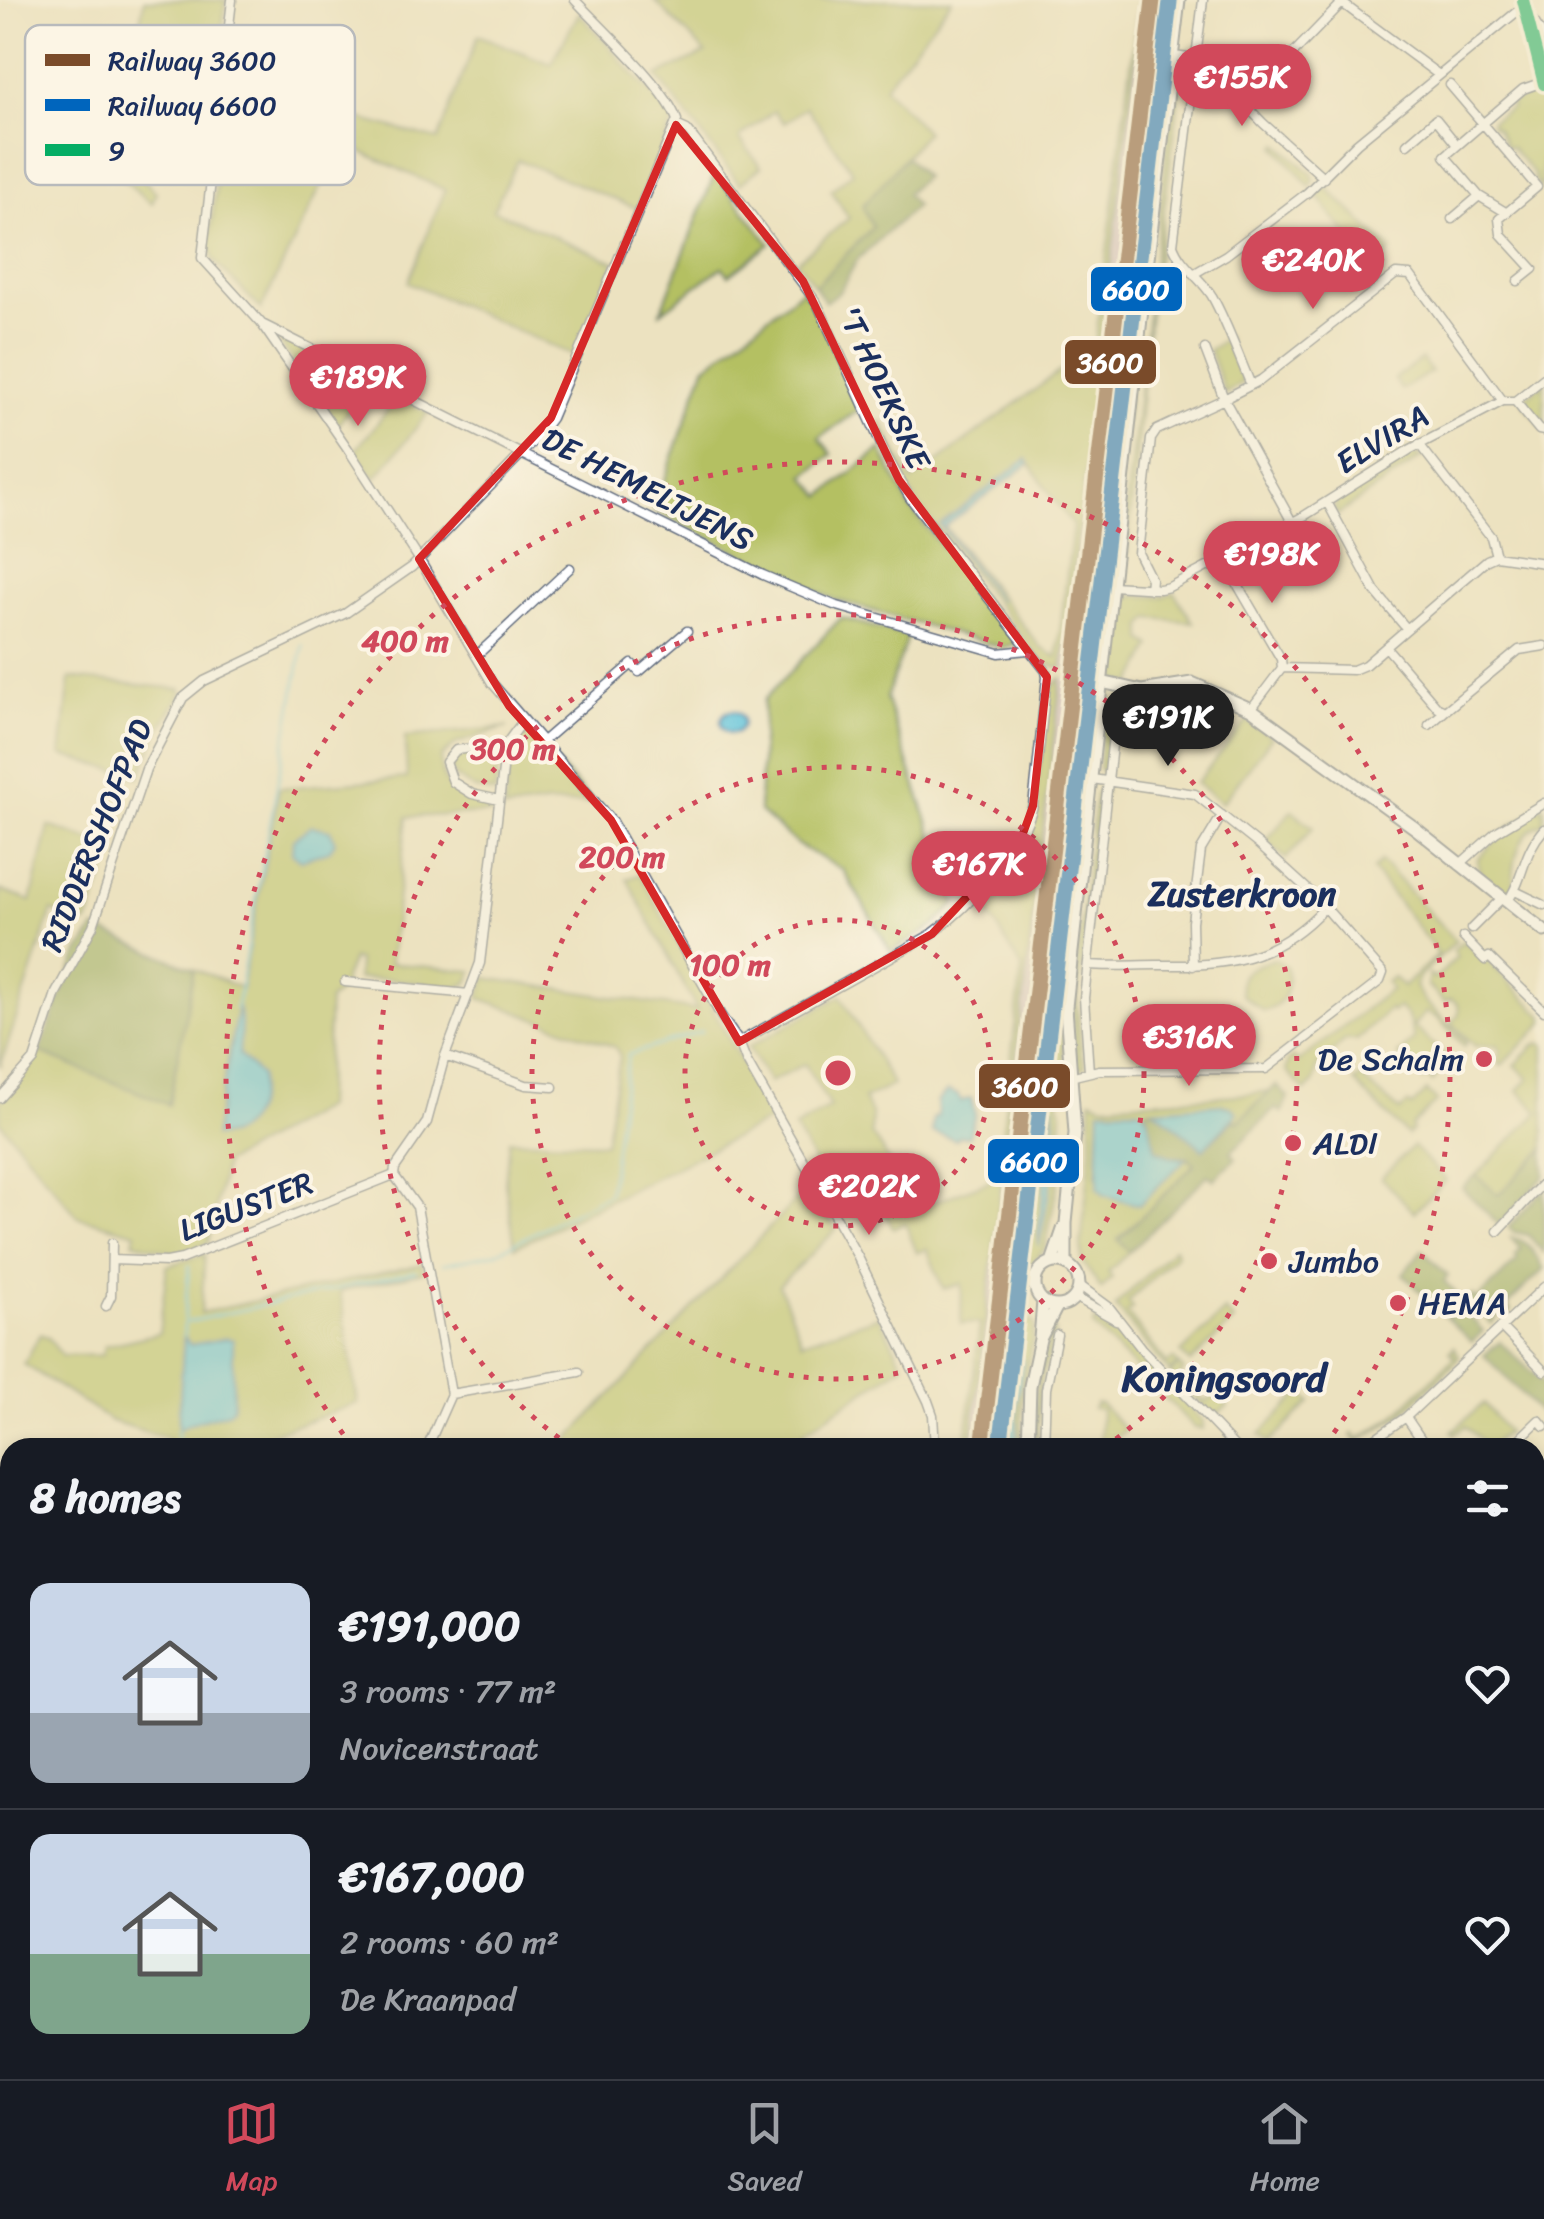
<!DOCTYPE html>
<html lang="en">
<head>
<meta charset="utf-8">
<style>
  body { margin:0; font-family:Sriracha,sans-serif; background:#20242c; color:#f1f3f6; height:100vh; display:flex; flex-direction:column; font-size:38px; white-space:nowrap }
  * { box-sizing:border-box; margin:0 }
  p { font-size:32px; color:#9ea1a6 }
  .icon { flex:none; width:55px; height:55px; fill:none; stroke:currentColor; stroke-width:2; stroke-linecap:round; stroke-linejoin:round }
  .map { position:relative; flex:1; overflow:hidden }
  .side { position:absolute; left:0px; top:1438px; width:1545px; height:642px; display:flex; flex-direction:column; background:#171b24; border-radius:30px 30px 0 0; box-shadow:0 5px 15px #0003 }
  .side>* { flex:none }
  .price { position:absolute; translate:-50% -85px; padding:0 22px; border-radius:35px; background:#d1495b; color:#fff; font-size:32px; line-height:65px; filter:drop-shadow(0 2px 5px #0008) }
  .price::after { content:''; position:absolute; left:50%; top:60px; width:30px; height:22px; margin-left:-15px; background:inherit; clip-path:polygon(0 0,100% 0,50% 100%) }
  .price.on { background:#222; color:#fff }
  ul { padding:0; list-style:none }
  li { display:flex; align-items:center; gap:30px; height:250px; padding:0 30px }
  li+li { border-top:2px solid #363941 }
  li span { display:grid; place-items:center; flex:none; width:280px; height:200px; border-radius:20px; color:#555 }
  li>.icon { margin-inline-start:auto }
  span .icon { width:120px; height:120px; fill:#fffc; stroke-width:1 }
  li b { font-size:42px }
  h2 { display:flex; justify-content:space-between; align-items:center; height:120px; padding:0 30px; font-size:42px }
  .menu { display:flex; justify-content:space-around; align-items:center; height:140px; border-top:2px solid #363941; background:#171b24; font-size:28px; color:#9ea1a6 }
  .menu a { display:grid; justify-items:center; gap:5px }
  .menu .on { color:#d1495b }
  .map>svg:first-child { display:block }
</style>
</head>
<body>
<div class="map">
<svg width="1544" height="2079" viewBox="0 0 1544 2079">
  <rect width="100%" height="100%" fill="#fcf5e5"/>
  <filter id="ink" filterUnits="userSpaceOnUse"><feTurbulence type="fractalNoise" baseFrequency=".01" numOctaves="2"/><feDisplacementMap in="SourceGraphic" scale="20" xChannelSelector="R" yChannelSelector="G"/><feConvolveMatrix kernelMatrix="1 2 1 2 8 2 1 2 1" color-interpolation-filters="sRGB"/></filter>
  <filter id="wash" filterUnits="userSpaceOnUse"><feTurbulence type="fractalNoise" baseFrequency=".0048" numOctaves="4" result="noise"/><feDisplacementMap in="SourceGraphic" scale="40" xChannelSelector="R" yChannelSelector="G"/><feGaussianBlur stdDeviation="2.25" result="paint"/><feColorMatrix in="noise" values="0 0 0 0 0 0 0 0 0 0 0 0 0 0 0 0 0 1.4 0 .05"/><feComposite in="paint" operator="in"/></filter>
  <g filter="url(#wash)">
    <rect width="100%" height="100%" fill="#ece2c0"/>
    <path fill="#d2bdc8" d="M1142,0h17v18l-80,654 -3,-3h-14z
      M1061,678l17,3 -3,32 -60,517 -26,217h-19z"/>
    <path fill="#b4c062" stroke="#687860" stroke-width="2.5" fill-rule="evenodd" d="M144,0h82l-17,141 -89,-11z
      M654,0h298l-68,87 42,45 -63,74 10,21 -58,59 -18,-25 52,-43 -18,-28 22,-18 -47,-65 -22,16 -10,-12 -35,27 22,29 -21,17 -83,-108 49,-23z
      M1139,0h3l-2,21 -78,648 -16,-6 -10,-9 -118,-150 -12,-19 -30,-62 6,-2 30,60 183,-136zM1027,460l46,66 -16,131 -16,-9 -99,-125z
      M1159,0h7l-64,547 -11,123 -3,4 -12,-2h3l3,-16z
      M579,13l95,106 -36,90 -120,-49 -25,50 122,52 -41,94 -166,-74 37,-92 -103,-47 -81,166 -47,-48 -5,-17 18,-153 100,19 111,30 40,-105 73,29z
      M1162,59l5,1 -59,521 -5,-1z
      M1176,66l7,1 -36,272 -22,237h-7z
      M1536,89l4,1 4,28 -5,3 5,9 -3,58 -8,-10 2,-2 -24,-29h-5l-9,-19 -6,-4 1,-4 20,-13 -2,-3z
      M1279,144l33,30 2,6 -4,7 -34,-41z
      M715,173l55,71 -41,31 -7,-8 -61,45z
      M119,176l22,1 15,15 -4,12z
      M1325,186l67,64 -18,21 -58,-77z
      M803,289l12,18 48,100 -44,31 13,16 -27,22 17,20 59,-47 28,57 101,126 6,12 -12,4 -169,-48 -181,-90 51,-143z
      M280,337l88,45 -30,43 -54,-76z
      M1228,338l-1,9 16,35 -18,12 -16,-44z
      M1422,359l9,13 -30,18 -7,-11z
      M1544,382v46l-20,-24 2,-7z
      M398,397l30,16 -53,66 -20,-28z
      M1411,453l11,4 -85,58 -3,-7 3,-7z
      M1124,592l-14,86 6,-82z
      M1174,592l19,30 -43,-4 -7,8v14l9,6 -20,39 -16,-5 6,-68 7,-17 33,2z
      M841,618l67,18 -22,62 70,206 -22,22 -43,26 -48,-82 -45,-25 -39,-34 5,-111z
      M70,678l111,11 1,4 -22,36 -20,48 -79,-22z
      M1061,678l-89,758 -2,11h-5l15,-124 -19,1 1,-40 -19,5 -16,-40 -10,4 -12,-30 -12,5 -18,-36 -23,11 -6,-12 -13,6 -38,-69 35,-21 -25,-43 -36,18 -21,-35 93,-51 52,89 -29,14 8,17 -1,18 50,73 76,-29 25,-210 -41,-67 -25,26 -2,-7 59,-65 18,-29 19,-138z
      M1078,681l12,4 -40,380 12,48 -3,63 -14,73 -15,15 -7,17 5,38 7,5 -13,80v43h-5v-44l6,-42h-9l-12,86h-3l2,-29 -5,29 -7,1zM1081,705l3,2 -10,85 -71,588z
      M1112,691l-1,37 -3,1 -3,45 -6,-6 5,-69z
      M1247,721l25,16 -50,66 -26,-20z
      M508,727l-51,16 -16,14c-3,36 25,40 53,49l-1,7 -86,4 -17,146 83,8 -5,12 -11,5 -69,-9h-31l1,-19 -6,-1 -8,20v9l-15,12 -4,107 -100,56 -17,80 -26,12 -48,-13 2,-9 -58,-16 -78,-95v-20l39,-50 130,52 25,-135 47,19 38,-200 128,-10 -2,-41zM238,1009c9,42 -12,87 -24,128z
      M524,730l4,2 65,71 -49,1 -40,6 8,-67 3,-7z
      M492,749l7,8 -4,36 -20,-4 -20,-12 -4,-10 4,-11z
      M1086,781l-25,226 4,64 -5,1 -5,-13 3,-54z
      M1103,787l2,6 -3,1 -25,211 4,49 4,12 -4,3 -6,-2 -3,-64 24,-209z
      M1544,806v18c-28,6 -31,42 -31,64l-6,3c-16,-3 -32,-17 -29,-33l33,-33z
      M1292,810l21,18 -27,31 -20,-18z
      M49,826l65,22 -27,76 -35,-13 -52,156v-177l31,11z
      M1381,861l75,80 -38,37 -3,8 9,15 43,41 -3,4 -27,-28 -11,-6 -13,14 45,41 -4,4 -6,-6 -16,17 -5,-5 -4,3 -25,-25 16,-16 -6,-22 -10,-10 -6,5 -3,-3 -32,31h-12l-28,27 -3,15 -9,9 -19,-20 2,-10 5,-4 5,5 93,-73 -5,-7 7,-5 10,10 35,-33 -65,-84z
      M640,874l132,245 -257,128 -10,-64 4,-43 96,3 15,-87 -5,-9 -136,-49 7,-20 211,32 -70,-131z
      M1463,941l24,19 57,57v6l-43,43 -3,-4 2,-12 -3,-5 -22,1 -23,-23 7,-10 -1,-9 -7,-5 -7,3 -17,-17 2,-11 6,5 22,-22 -4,-6z
      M1274,959l12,7c4,20 0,41 -23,45l-21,-16c-7,-26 12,-28 32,-36z
      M1541,1043l3,3v103l-47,47 -21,-21 63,-63 -21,-22 11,-11 -14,-14 21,-21z
      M1360,1077l40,34 8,-7 3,3 16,-16 10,10 -26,26 2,3 -6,5 -53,-53z
      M1271,1090l-33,32 -4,-3 3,-6 -12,-6 -77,2 -1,6 -8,-6h-39l-3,67 88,-18 11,6 -78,75 11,13 -21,20 4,6 -11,11 -19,-28 -1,-17 10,-93v-52l12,5 148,-10z
      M1413,1146l33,34 -32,32 -33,-34z
      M809,1186l27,44 -57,55 23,57 77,-26 25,49 -102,68 8,14h-249z
      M1174,1248l3,6 -49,48 5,6 -6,5 40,51 6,-5 5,5 -9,8 -54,-66z
      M205,1254l-4,59 221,-49 1,8 -83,19 18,112 -119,42 -13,2 -3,-9 -31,3 -1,6h-23l-1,-9 -56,-17 -87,-57 16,-30 8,3 14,19 40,-1 2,-9 55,-13 8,-67zM184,1338l6,7 5,-1 -8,80 -8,5z
      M1225,1311l9,10 -44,42 -9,-10z
      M1095,1321l36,25 30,32 -8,8 -60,-60z
      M1051,1328l4,4 -15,53 -3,62 -3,1 2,-64z
      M1454,1347l5,8 -1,5 -57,55 -44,27 -5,-7 2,-2 5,6 35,-23 61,-59 -5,-6z
      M1179,1365l5,5 -5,6 26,26 13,-7 10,11 -10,8h-7l-41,-40z
      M1165,1382l38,39v8l-8,-1 -37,-37z
      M1302,1392l9,10 -42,41 -9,-9z
      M1096,1403l5,1 24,26 -20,17h-6l2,-38 -8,-1z
      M1484,1403l23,29 -19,15 -22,-21 -12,8 -2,-3z
      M10,1777v158l-10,20v-160z
      M0,2000l10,17v39l-10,-16z
      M52,2070h558l-2,9h-560z
      M714,2070h163l-1,9h-163z
      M936,2070h158l-2,9h-157z"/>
    <path fill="#8fa658" stroke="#556a5b" stroke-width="2.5" d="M906,157l18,20 -18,17 10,12 -58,53 -18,32 -15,11 -10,-16 58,-59 -11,-21z
      M95,928l99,41 -25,136 -130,-53 38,-97z
      M1276,1085l12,12 -6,16 -6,-5 -45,44 5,6 -22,22 -6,-5 -79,77 -11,-12 77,-76 -6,-6 -18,-1 -15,-7 -9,-31v-10h8l48,40 31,-30 4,3z
      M1544,1149v28l-45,48 -37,-37 14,-13 22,20z
      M1544,1189v64l-16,-18 -14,-3 -5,-5z
      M1511,1238c19,1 23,16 33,31l-37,36 4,6 -3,4 -5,-4 -12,13 -23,-24 4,-5 5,5 41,-40 -3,-4 6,-6z
      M1422,1250l26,26 -4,5 16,16v5l-15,15 -42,-43z
      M1460,1306l23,25 -11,11 -25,-23z
      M1500,1342l44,42v33l-60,-62z
      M1365,2070h43l-5,9h-42z"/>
    <path fill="#5cc2da" stroke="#3c789c" stroke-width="2.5" d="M1027,459l2,5 -85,63 56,75 -60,-77z
      M1081,705l3,1 -10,86 -73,601z
      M721 722a11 11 0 1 1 22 0a11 11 0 1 1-22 0Z
      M312,826l18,4 5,12 -6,9 -28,9 -9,-7 1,-14z
      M238,1006l3,17 -2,32 21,21c0,30 -11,61 -46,61z
      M947,1091l11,4 3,6 10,-3 4,16 -6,22h-10l-3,4 -24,-8 1,-14 5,-2 -1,-14z
      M1054,1104l2,51 -17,91 -1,-13z
      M1221,1104l11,3 5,6 -34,36 -48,-40z
      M1100,1109h40l7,6 9,35 15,7 15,2 -47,46 -35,-10 -6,-7z
      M184,1336l6,9 37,-7 6,2v67l-5,5 -41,12 -9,6z
      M1019,1353l4,8 -6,42v44h-15l12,-86z
      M1116,2070h249l-4,9h-246z"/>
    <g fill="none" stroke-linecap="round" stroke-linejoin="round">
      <path stroke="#5cc2da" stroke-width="2.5" d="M236,1009l67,-364
        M443,1264l52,-11 114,-59 19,-139 74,-24
        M184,1321l5,-55
        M184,1336v-13l232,-52
        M177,1448l1,-18
        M0,1796l10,-18
        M0,1951l10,-20"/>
    </g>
  </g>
  <g filter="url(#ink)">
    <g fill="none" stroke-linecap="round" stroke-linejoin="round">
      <defs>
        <path id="street" d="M232,0l-30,258 59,65 87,126 71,110 73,124 119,137 110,196 18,26 7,18 112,197 70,144 5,14 2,33
          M1203,0l-30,245c7,20 28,33 39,51 16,29 26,59 39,89
          M1338,0l101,75
          M1523,0l21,84
          M1529,14l15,23
          M1173,56l25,3 8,5 57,59 61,55
          M1450,85l87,102 -38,32 2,15 32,35 -15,12
          M1244,104l98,-101
          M676,125l11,5 8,10 122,163 69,152 24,43 136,173 1,6 -14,129c-12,45 -64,101 -101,128l-193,108
          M1407,144l29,-25 21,26
          M1507,213l-28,-17 -34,-40 78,-67 20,-7
          M1452,219l27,-23
          M1195,273l31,-18 81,-62 50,-50 168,-138
          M264,325l499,250 71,30 165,48 28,-3
          M1515,401l24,29 5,1
          M1419,444l72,93 5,19
          M1327,502l48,89 32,38
          M1292,522l-68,-123 37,-19 135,-106 14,1 93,126
          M1222,558l59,101 1,9
          M1112,586l48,3 9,-2 135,-71 105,-66 94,-49h12l29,-23
          M1150,589l1,-10 -13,-26 13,-114 6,-9 67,-31 -19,-50
          M1386,647l52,61 7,3 74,-61 25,-4
          M476,656l94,-88
          M1251,709l31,-41 71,2 12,-5 122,-105 9,-4 48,7
          M1429,725l16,-14
          M542,742l90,-78 7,8 48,-41
          M499,800l-27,-6 -19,-12 -7,-20 10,-12 50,-6
          M1459,865l37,-33 48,-29
          M1515,891l29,14
          M1507,902c18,-24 14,-47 37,-73
          M1471,929l31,-31
          M1463,937l22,23 4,-3 55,54
          M1088,965c23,2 46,0 69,0 71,1 118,-4 168,-58
          M1193,966l-1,-44 9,-72 21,-35
          M345,982l124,12
          M445,1056l81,29 27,2
          M1089,1072l-5,-74 31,-280
          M1070,1077l29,-7 167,-1 114,-88 3,-8 -67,-76 -57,-52 -64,-51 -103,-15
          M0,1098l34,-38 22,-67 37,-67 53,-157 37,-71 21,-17 142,-68 66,-46 121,-125 18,-24 126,-298c-12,-34 -76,-92 -102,-120
          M1498,1231l46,-49
          M112,1260l55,2 15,-3 212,-84
          M1079,1285l30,22 32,41 95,100
          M1075,1297l41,23
          M106,1306l5,-10 1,-53
          M1501,1327l43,44
          M451,1394l128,-22
          M1406,1417l21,31
          M427,1448l24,-54 -34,-187 -23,-32 1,-7 32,-46 18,-66 35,-93 26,-219 17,-23
          M1044,1448l2,-59 11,-54
          M1361,1448l45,-31 138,-130
          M1510,1448l29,-28 5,6
          M6,1459h4
          M1535,1587l9,-6
          M1535,1701l9,-6
          M1544,1775l-3,4 3,8
          M1535,1924l9,10
          M1535,1975l9,-9
          M1535,2070l9,9
          M42,2079l5,-9
          M1409,2079l5,-9"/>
        <path id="secondary" d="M1101,682l41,9 50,-8 59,26 164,119 129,103
          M1052,1262l12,-35
          M1035 1284a22 22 0 1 1 44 0a22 22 0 1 1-44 0Z
          M1066,1264v-41l9,-90 -9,-126 77,-707 36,-300
          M1040,1339l17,-33
          M1028,1448l2,-62 10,-47 3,-38
          M922,2079l1,-9"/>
      </defs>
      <use href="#street" stroke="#646e80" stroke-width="11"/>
      <use href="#secondary" stroke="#646e80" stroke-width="15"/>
      <use href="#street" stroke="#fff" stroke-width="8"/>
      <use href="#secondary" stroke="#fff" stroke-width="11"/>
      <defs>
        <path id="bus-1" d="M1523,0l21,84"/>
      </defs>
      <use href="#bus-1" stroke="#fcf5e5" stroke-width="20"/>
      <use href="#bus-1" stroke="#05ad64" stroke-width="12"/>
      <defs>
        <path id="rail-1" d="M982,1448l171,-1448"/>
        <path id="rail-2" d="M1000,1448l170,-1446"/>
      </defs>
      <use href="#rail-1" stroke="#fcf5e5" stroke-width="22"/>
      <use href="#rail-2" stroke="#fcf5e5" stroke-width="22"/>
      <use href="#rail-1" stroke="#7a4b2a" stroke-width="15"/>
      <use href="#rail-2" stroke="#0065bd" stroke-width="15"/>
    </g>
  </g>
  <path d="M0 0H1544V2079H0ZM676,125l127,156 96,199 148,197 -14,129 -12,33 -89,95 -193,108 -128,-222 -102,-114 -90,-147 132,-141z" fill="#ece2c0" fill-opacity=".55" fill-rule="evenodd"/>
  <path fill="none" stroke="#d62828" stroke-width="8" stroke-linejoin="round" d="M676,125l127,156 96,199 148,197 -14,129 -12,33 -89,95 -193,108 -128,-222 -102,-114 -90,-147 132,-141z"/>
  <g fill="none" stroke="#d1495b" stroke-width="5" stroke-dasharray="5 10">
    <circle cx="838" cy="1073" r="153"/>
    <circle cx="838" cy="1073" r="306"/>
    <path d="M571 1447A459 459 0 1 1 1105 1447"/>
    <path d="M352 1446A612 612 0 1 1 1324 1446"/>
  </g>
  <g fill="#d1495b" stroke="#fcf5e5" stroke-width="4">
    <circle cx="1484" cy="1059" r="10"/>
    <circle cx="1293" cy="1143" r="10"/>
    <circle cx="1269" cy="1261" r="10"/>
    <circle cx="1398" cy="1303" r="10"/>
  </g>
  <g text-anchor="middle" stroke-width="8" stroke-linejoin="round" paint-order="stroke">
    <g font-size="32" fill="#1b2f5e" stroke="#fcf5e5">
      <text transform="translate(884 387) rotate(65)" y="11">'T HOEKSKE</text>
      <text transform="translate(1382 439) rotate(-31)" y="11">ELVIRA</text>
      <text transform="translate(648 489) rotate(27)" y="11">DE HEMELTJENS</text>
      <text transform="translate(96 835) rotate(-68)" y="11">RIDDERSHOFPAD</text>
      <text transform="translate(246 1206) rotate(-21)" y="11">LIGUSTER</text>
    </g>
    <g font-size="32" fill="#1b2f5e" stroke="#fcf5e5" text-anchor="start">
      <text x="1464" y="1070" text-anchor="end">De Schalm</text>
      <text x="1313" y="1154">ALDI</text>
      <text x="1289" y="1272">Jumbo</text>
      <text x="1418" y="1314">HEMA</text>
    </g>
    <g font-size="35" font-weight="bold" fill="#1b2f5e" stroke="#fcf5e5">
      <text x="1242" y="906">Zusterkroon</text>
    </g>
    <g font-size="38" font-weight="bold" fill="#1b2f5e" stroke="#fcf5e5">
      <text x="1224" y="1391">Koningsoord</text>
    </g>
  </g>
  <rect x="25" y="25" width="330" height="160" rx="15" fill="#fcf5e5" stroke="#b8babc" stroke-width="2.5"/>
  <rect x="45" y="54" width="45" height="12" fill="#7a4b2a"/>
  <rect x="45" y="99" width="45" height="12" fill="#0065bd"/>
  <rect x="45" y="144" width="45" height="12" fill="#05ad64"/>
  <g font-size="28" fill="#1b2f5e">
    <text x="108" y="70">Railway 3600</text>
    <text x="108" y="115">Railway 6600</text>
    <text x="108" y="160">9</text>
  </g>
  <circle cx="838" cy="1073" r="15" fill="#d1495b" stroke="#fcf5e5" stroke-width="5"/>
  <g font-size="30" text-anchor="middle" font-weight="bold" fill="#d1495b" stroke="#fcf5e5" stroke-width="8" stroke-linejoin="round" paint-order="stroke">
    <text x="405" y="651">400 m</text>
    <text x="513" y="759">300 m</text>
    <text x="622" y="867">200 m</text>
    <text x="730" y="975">100 m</text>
  </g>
  <g stroke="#fcf5e5" stroke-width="4">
    <rect x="1089" y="265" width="95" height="48" rx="10" fill="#0065bd"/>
    <rect x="1063" y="338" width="95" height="48" rx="10" fill="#7a4b2a"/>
    <rect x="977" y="1062" width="95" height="48" rx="10" fill="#7a4b2a"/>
    <rect x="986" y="1137" width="95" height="48" rx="10" fill="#0065bd"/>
  </g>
  <g font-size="28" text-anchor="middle" font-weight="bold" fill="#fff">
    <text x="1136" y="299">6600</text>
    <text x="1110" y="372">3600</text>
    <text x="1025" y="1096">3600</text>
    <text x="1034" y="1171">6600</text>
  </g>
</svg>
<b class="price" style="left:1242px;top:129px">€155K</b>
<b class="price" style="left:1313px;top:312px">€240K</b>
<b class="price" style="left:358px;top:429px">€189K</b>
<b class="price" style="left:1272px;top:606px">€198K</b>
<b class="price on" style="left:1168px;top:769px">€191K</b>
<b class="price" style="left:979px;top:916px">€167K</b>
<b class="price" style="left:1189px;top:1089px">€316K</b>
<b class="price" style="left:869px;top:1238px">€202K</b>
<section class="side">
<h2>8 homes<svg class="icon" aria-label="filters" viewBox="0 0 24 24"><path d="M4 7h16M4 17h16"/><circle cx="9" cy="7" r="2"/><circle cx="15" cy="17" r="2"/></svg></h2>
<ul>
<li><span style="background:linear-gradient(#c9d6e8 65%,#9aa5b1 0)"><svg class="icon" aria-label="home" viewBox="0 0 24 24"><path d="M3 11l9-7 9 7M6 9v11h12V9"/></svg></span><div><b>€191,000</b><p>3 rooms · 77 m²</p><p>Novicenstraat</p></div><svg class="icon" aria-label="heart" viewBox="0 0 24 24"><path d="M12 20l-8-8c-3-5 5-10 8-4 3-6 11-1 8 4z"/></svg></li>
<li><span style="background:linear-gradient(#c9d6e8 60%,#7fa58c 0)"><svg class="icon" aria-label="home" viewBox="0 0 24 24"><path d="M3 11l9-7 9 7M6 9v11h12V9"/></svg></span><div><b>€167,000</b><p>2 rooms · 60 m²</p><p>De Kraanpad</p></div><svg class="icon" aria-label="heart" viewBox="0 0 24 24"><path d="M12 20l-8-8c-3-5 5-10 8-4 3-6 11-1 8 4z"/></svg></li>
</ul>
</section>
</div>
<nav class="menu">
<a class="on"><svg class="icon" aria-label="map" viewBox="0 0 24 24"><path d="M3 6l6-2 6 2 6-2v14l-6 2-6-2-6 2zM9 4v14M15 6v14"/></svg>Map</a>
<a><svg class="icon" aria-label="saved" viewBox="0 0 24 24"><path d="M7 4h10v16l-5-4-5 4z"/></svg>Saved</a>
<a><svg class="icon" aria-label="home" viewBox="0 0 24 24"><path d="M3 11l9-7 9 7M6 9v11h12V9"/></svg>Home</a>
</nav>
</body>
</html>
